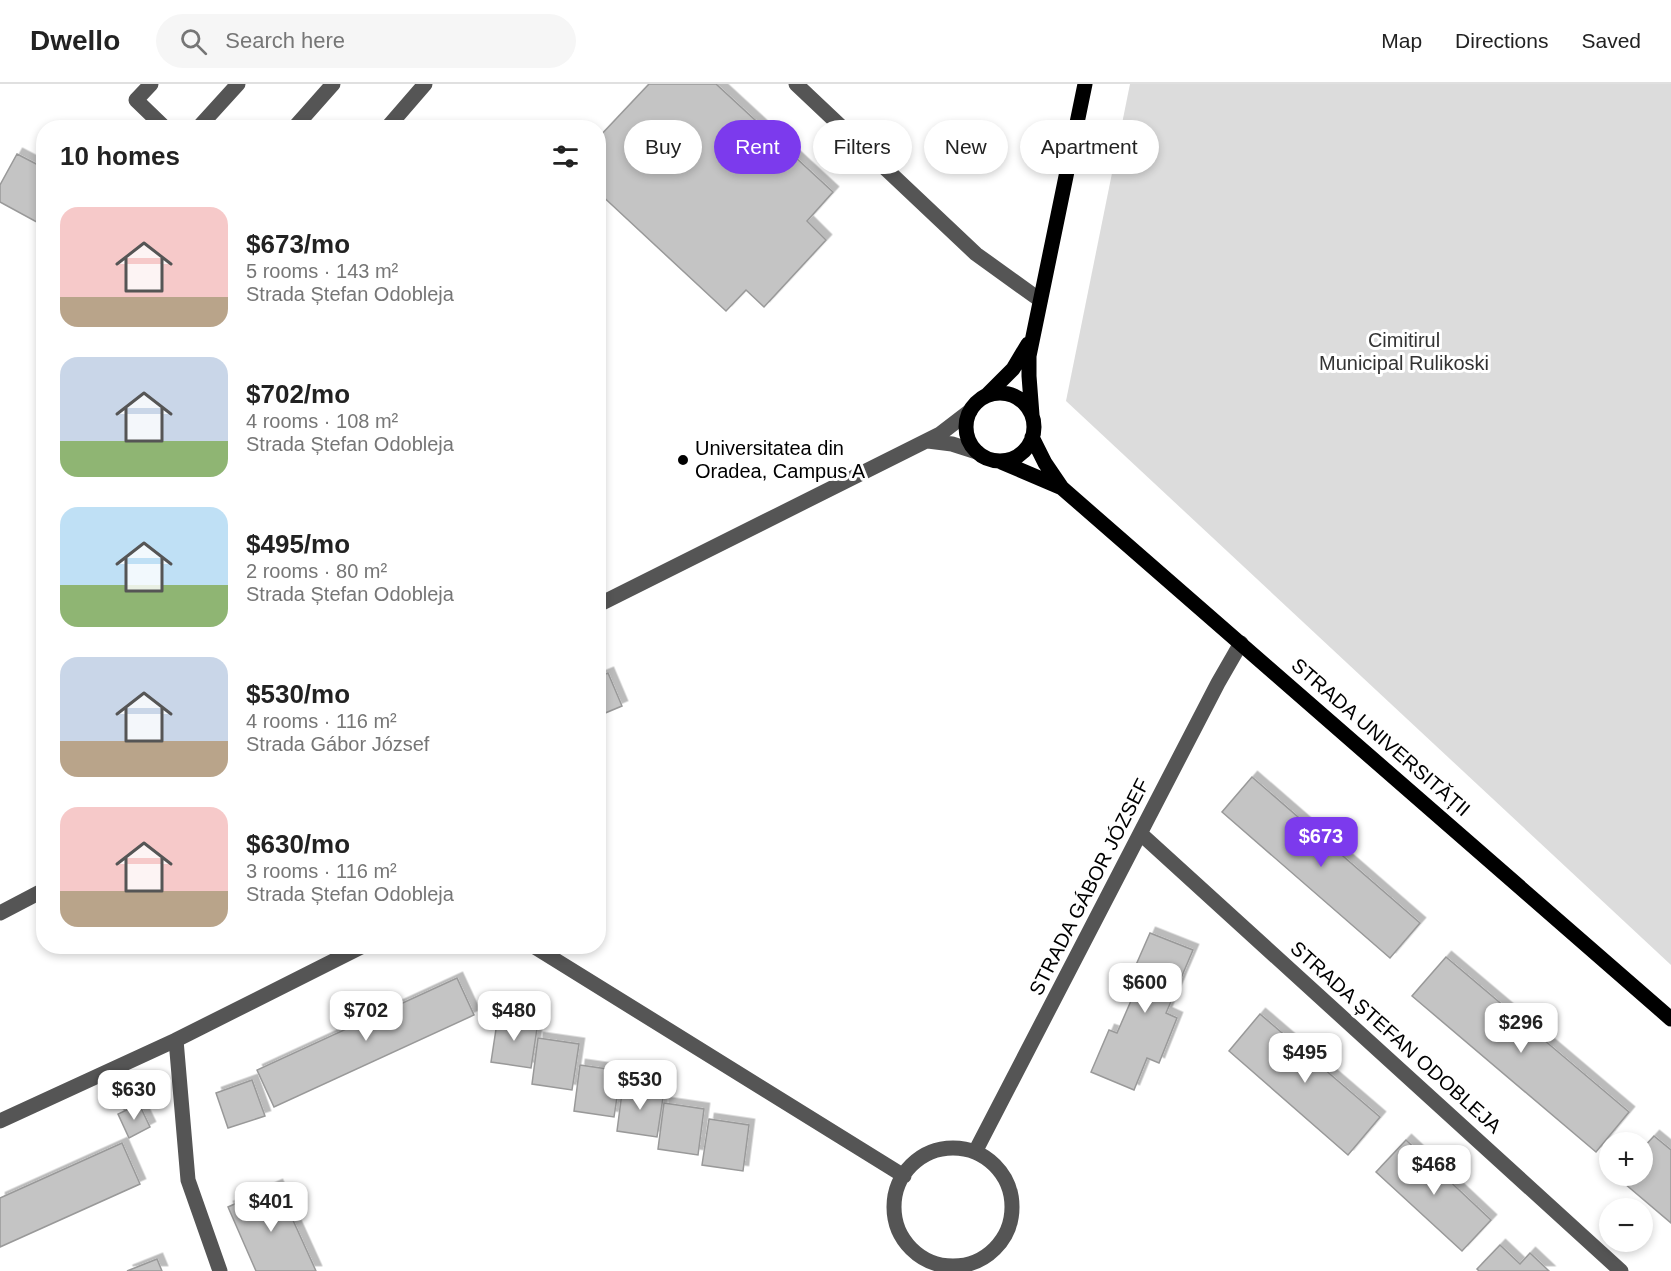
<!DOCTYPE html>
<html lang="en">
<head>
<meta charset="utf-8">
<style>
  body { margin:0; font-family:Arial,sans-serif; background:#f6f6f6; color:#222; height:100vh; display:flex; flex-direction:column; font-size:22px; white-space:nowrap }
  * { box-sizing:border-box; margin:0 }
  p { font-size:20px; color:#767676 }
  .icon { flex:none; width:33px; height:33px; fill:none; stroke:currentColor; stroke-width:2; stroke-linecap:round; stroke-linejoin:round }
  .map { position:relative; flex:1; overflow:hidden }
  .drawer { position:absolute; left:36px; top:36px; width:570px; height:834px; display:flex; flex-direction:column; background:#fff; border-radius:24px; box-shadow:0 3px 9px #0003 }
  .drawer>* { flex:none }
  .hud { position:absolute; left:624px; top:36px; width:570px; height:54px; display:flex; gap:12px }
  .fabs { position:absolute; left:1599px; top:1048px; display:grid; gap:12px }
  .fabs a { display:grid; place-items:center; width:54px; height:54px; border-radius:50%; background:#fff; box-shadow:0 3px 9px #0003; font-size:30px }
  .price { position:absolute; translate:-50% -51px; padding:0 14px; border-radius:12px; background:#fff; color:#222; font-size:20px; line-height:39px; filter:drop-shadow(0 2px 3px #0008) }
  .price::after { content:''; position:absolute; left:50%; top:36px; width:18px; height:14px; margin-left:-9px; background:inherit; clip-path:polygon(0 0,100% 0,50% 100%) }
  .price.active { background:#7c3aed; color:#fff }
  ul { padding:0; list-style:none }
  li { display:flex; align-items:center; gap:18px; height:150px; padding:0 24px }
  li span { display:grid; place-items:center; flex:none; width:168px; height:120px; border-radius:18px; color:#555 }
  li>.icon { margin-inline-start:auto }
  span .icon { width:72px; height:72px; fill:#fffc; stroke-width:1 }
  li b { font-size:26px }
  h2 { display:flex; justify-content:space-between; align-items:center; height:72px; padding:0 24px; font-size:26px }
  .pill { padding:0 21px; border-radius:27px; background:#fff; box-shadow:0 3px 9px #0003; font-size:21px; line-height:54px }
  .pill.active { background:#7c3aed; color:#fff }
  header { display:flex; align-items:center; gap:36px; box-sizing:border-box; height:84px; padding:0 30px; background:#fff; border-bottom:2px solid #e0e0e0 }
  header strong { font-size:28px }
  nav { display:flex; gap:33px; margin-inline-start:auto; font-size:21px }
  .search { width:420px; height:54px; background:#f6f6f6; display:flex; align-items:center; gap:15px; box-sizing:border-box; padding:0 21px; border-radius:33px; color:#767676; font-size:22px }
  .map>svg:first-child { display:block }
</style>
</head>
<body>
<header>
<strong>Dwello</strong>
<div class="search"><svg class="icon" aria-label="search" viewBox="0 0 24 24"><circle cx="10" cy="10" r="6"/><path d="M15 15l6 6"/></svg>Search here</div>
<nav><a>Map</a><a>Directions</a><a>Saved</a></nav>
</header>
<div class="map">
<svg width="1671" height="1187" viewBox="0 0 1671 1187">
  <defs>
    <filter id="shadow"><feDropShadow dx="5.5" dy="-5.5" stdDeviation="0" flood-color="#0004"/></filter>
  </defs>
  <rect width="100%" height="100%" fill="#fff"/>
  <path fill="#dcdcdc" d="M1130,0h541v881l-605,-564z"/>
  <path fill="#c4c4c4" stroke="#999" stroke-width="1.5" filter="url(#shadow)" d="M649,0h67l117,108 -26,29 19,19 -62,67 -18,-17 -20,21 -128,-119v-54z
    M17,70l27,14v58l-44,-24v-17z
    M608,589l14,33 -24,10v-39z
    M1252,693l168,146 -30,35 -168,-146z
    M1150,849l43,17 -27,63 11,5 -18,45 -12,-5 -13,32 -43,-18 18,-42 8,3 20,-46 -9,-4z
    M1446,873l183,155 -33,40 -184,-156z
    M457,894l17,37 -200,92 -17,-37z
    M1260,930l120,103 -32,38 -119,-104z
    M498,932l40,6 -7,46 -40,-6z
    M538,954l41,6 -7,46 -40,-6z
    M580,981l41,6 -7,46 -40,-6z
    M252,996l13,36 -37,12 -12,-35z
    M623,1001l41,6 -7,46 -40,-6z
    M664,1019l40,6 -6,46 -40,-6z
    M139,1020l11,23 -21,11 -11,-24z
    M709,1035l40,6 -6,46 -41,-6z
    M1654,1052l17,14v73l-53,-45 2,-2h22v-27z
    M1406,1056l85,80 -29,31 -86,-79z
    M122,1059l18,41 -140,63v-49z
    M277,1101l39,86h-60l-28,-64z
    M1500,1161l20,19 10,-11 19,18h-70l-2,-2z
    M157,1175l5,12h-35z"/>
  <g fill="none" stroke-linecap="round" stroke-linejoin="round">
    <path stroke="#555" stroke-width="15" d="M151,0l-15,16 29,28
      M796,0l180,170 64,46
      M198,44l40,-44
      M294,44l39,-44
      M387,44l38,-44
      M928,357l24,3 25,8
      M598,521l342,-171 30,-23
      M1141,750l480,437
      M0,829l44,-23
      M533,862l371,230
      M176,956l12,140 32,91
      M0,1037l176,-81 187,-94
      M894 1123a59 59 0 1 1 118 0a59 59 0 1 1-118 0Z
      M975,1068l243,-469 23,-40"/>
    <path stroke="#000" stroke-width="15" d="M966 343a34 34 0 1 1 68 0a34 34 0 1 1-68 0Z
      M987,311l26,-26 15,-25
      M1032,331l-3,-39v-20l56,-272
      M1032,353l13,26 17,25 609,531
      M999,377l61,26"/>
  </g>
  <circle fill="#000" stroke="#fff" stroke-width="2" cx="683" cy="376" r="6"/>
  <g text-anchor="middle" stroke-width="6" stroke-linejoin="round" paint-order="stroke">
    <g font-size="20" fill="#333" stroke="#fff">
      <text x="1404" y="263">Cimitirul<tspan x="1404" dy="23">Municipal Rulikoski</tspan></text>
    </g>
    <g font-size="20" fill="#000" stroke="#fff" text-anchor="start">
      <text x="695" y="371">Universitatea din<tspan x="695" dy="23">Oradea, Campus A</tspan></text>
    </g>
    <g font-size="20" fill="#000" stroke="#fff">
      <text transform="translate(1381 653) rotate(41)" y="7">STRADA UNIVERSITĂȚII</text>
      <text transform="translate(1089 803) rotate(-63)" y="7">STRADA GÁBOR JÓZSEF</text>
      <text transform="translate(1396 953) rotate(42)" y="7">STRADA ȘTEFAN ODOBLEJA</text>
    </g>
  </g>
</svg>
<div class="fabs">
<a>+</a>
<a>−</a>
</div>
<b class="price active" style="left:1321px;top:784px">$673</b>
<b class="price" style="left:1145px;top:930px">$600</b>
<b class="price" style="left:366px;top:958px">$702</b>
<b class="price" style="left:514px;top:958px">$480</b>
<b class="price" style="left:1521px;top:970px">$296</b>
<b class="price" style="left:1305px;top:1000px">$495</b>
<b class="price" style="left:640px;top:1027px">$530</b>
<b class="price" style="left:134px;top:1037px">$630</b>
<b class="price" style="left:1434px;top:1112px">$468</b>
<b class="price" style="left:271px;top:1149px">$401</b>
<div class="hud">
<a class="pill">Buy</a>
<a class="pill active">Rent</a>
<a class="pill">Filters</a>
<a class="pill">New</a>
<a class="pill">Apartment</a>
</div>
<section class="drawer">
<h2>10 homes<svg class="icon" aria-label="filters" viewBox="0 0 24 24"><path d="M4 7h16M4 17h16"/><circle cx="9" cy="7" r="2"/><circle cx="15" cy="17" r="2"/></svg></h2>
<ul>
<li><span style="background:linear-gradient(#f6c9c9 75%,#b9a48a 0)"><svg class="icon" aria-label="home" viewBox="0 0 24 24"><path d="M3 11l9-7 9 7M6 9v11h12V9"/></svg></span><div><b>$673/mo</b><p>5 rooms · 143 m²</p><p>Strada Ștefan Odobleja</p></div></li>
<li><span style="background:linear-gradient(#c9d6e8 70%,#8fb573 0)"><svg class="icon" aria-label="home" viewBox="0 0 24 24"><path d="M3 11l9-7 9 7M6 9v11h12V9"/></svg></span><div><b>$702/mo</b><p>4 rooms · 108 m²</p><p>Strada Ștefan Odobleja</p></div></li>
<li><span style="background:linear-gradient(#bfe0f5 65%,#8fb573 0)"><svg class="icon" aria-label="home" viewBox="0 0 24 24"><path d="M3 11l9-7 9 7M6 9v11h12V9"/></svg></span><div><b>$495/mo</b><p>2 rooms · 80 m²</p><p>Strada Ștefan Odobleja</p></div></li>
<li><span style="background:linear-gradient(#c9d6e8 70%,#b9a48a 0)"><svg class="icon" aria-label="home" viewBox="0 0 24 24"><path d="M3 11l9-7 9 7M6 9v11h12V9"/></svg></span><div><b>$530/mo</b><p>4 rooms · 116 m²</p><p>Strada Gábor József</p></div></li>
<li><span style="background:linear-gradient(#f6c9c9 70%,#b9a48a 0)"><svg class="icon" aria-label="home" viewBox="0 0 24 24"><path d="M3 11l9-7 9 7M6 9v11h12V9"/></svg></span><div><b>$630/mo</b><p>3 rooms · 116 m²</p><p>Strada Ștefan Odobleja</p></div></li>
</ul>
</section>
</div>
</body>
</html>
